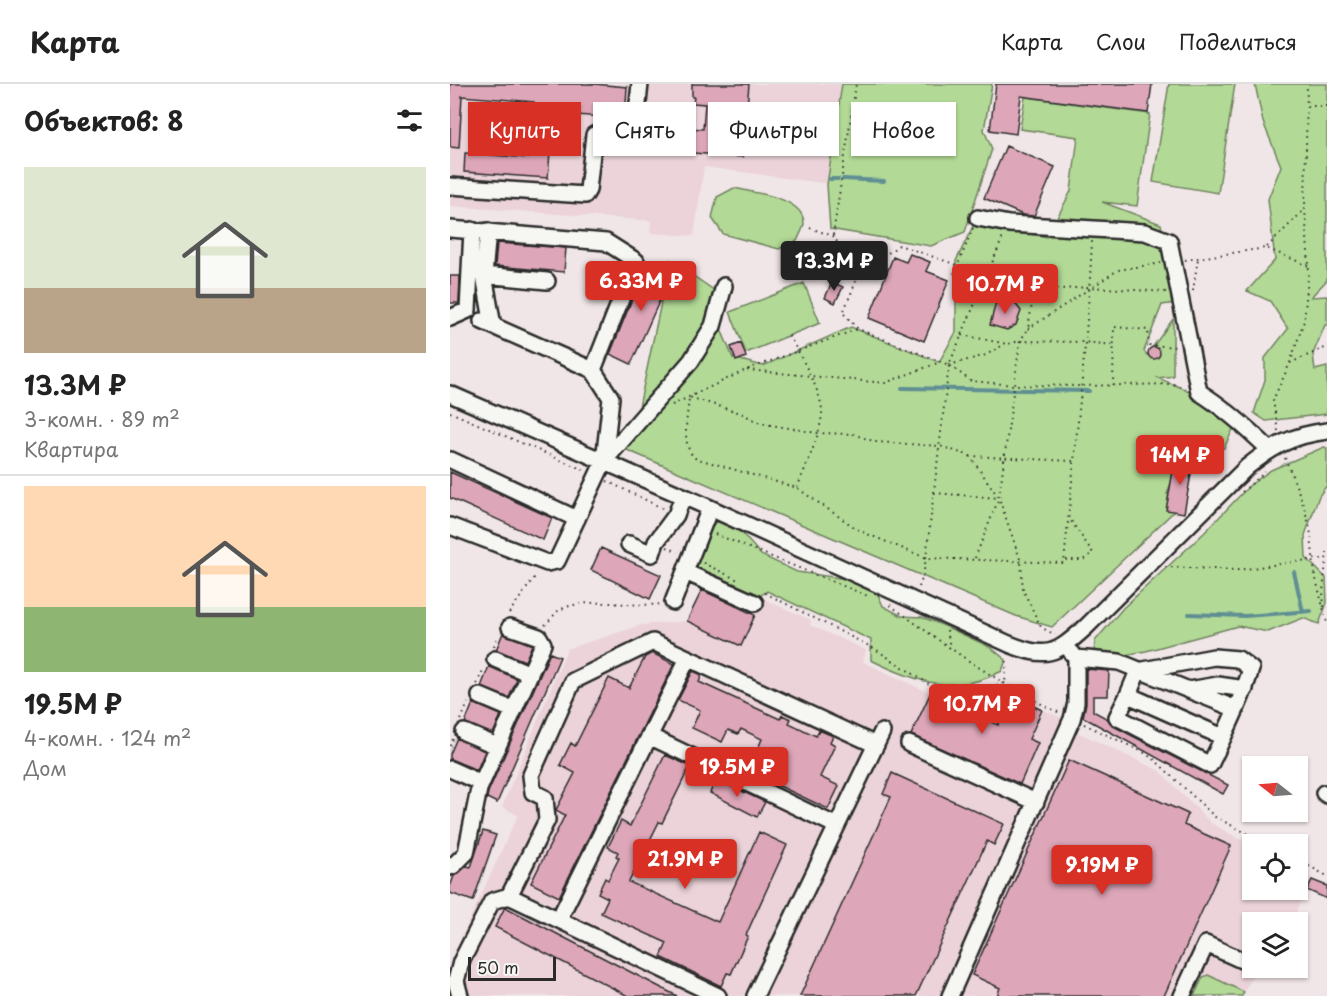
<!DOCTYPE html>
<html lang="ru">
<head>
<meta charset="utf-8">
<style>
  body { margin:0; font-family:"Playpen Sans",sans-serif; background:#f2f2f2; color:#222; height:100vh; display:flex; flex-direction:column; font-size:22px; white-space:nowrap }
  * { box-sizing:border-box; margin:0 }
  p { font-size:20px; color:#767676 }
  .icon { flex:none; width:33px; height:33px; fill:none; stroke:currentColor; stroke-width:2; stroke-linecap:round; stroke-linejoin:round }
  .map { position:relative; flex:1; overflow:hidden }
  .details { display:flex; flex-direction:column; background:#fff; width:450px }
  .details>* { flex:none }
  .guide { position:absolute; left:18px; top:18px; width:570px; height:54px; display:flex; gap:12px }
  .needle { width:39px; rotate:287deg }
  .fabs { position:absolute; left:792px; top:672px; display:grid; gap:12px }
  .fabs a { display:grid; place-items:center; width:66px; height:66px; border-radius:0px; background:#fff; box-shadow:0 2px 4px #0004; font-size:30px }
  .scale { position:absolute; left:18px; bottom:15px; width:88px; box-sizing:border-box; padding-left:6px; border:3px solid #2b2b2b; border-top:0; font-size:16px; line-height:21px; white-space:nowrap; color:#2b2b2b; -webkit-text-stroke:4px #f6f6f2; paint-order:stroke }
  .price { position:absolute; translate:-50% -51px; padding:0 14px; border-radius:6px; background:#d93025; color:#fff; font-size:20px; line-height:39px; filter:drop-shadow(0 2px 3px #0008) }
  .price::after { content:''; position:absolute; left:50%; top:36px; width:18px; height:14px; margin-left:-9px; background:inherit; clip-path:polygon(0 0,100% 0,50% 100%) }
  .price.on { background:#222; color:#fff }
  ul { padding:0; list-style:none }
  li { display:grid; align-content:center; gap:12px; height:318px; padding:0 24px }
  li+li { border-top:2px solid #e0e0e0 }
  li span { display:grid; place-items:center; height:186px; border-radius:0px; color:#555 }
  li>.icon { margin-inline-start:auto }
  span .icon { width:108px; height:108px; fill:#fffc; stroke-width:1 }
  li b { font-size:26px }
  h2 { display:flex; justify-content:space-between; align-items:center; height:72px; padding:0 24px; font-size:26px }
  .pill { padding:0 21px; border-radius:0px; background:#fff; box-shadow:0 2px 4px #0004; font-size:21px; line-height:54px }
  .pill.on { background:#d93025; color:#fff }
  header { display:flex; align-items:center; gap:36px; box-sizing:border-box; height:84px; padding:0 30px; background:#fff; border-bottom:2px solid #e0e0e0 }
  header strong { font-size:28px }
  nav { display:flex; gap:33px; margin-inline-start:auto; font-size:21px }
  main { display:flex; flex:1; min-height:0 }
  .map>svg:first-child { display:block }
</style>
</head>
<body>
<header>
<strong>Карта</strong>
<nav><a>Карта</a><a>Слои</a><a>Поделиться</a></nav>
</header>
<main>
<section class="details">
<h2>Объектов: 8<svg class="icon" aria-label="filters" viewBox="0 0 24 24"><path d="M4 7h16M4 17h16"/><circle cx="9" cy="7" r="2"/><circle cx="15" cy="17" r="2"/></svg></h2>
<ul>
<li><span style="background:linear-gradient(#dfe7d0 65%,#b9a48a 0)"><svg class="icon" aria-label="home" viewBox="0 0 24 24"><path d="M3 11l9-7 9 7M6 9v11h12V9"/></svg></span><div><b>13.3M ₽</b><p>3-комн. · 89 m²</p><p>Квартира</p></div></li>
<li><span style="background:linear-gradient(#ffd9b3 65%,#8fb573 0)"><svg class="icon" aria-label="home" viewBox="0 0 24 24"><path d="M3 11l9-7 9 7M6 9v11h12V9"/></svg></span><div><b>19.5M ₽</b><p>4-комн. · 124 m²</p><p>Дом</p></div></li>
</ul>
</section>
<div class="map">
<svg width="877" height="912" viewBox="0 0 877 912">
  <rect width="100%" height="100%" fill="#f1e6e7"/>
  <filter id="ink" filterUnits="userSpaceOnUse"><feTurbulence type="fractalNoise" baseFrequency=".0167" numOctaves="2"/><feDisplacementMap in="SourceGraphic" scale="12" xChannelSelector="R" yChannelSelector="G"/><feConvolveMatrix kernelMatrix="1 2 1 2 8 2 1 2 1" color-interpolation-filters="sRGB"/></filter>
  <g filter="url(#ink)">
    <path fill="#ebd3d9" d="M0,0h396l-17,100 -125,-17 -10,69 -44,-3 1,-12 -201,-15z
      M314,515l47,21 -1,5 56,25 -3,12 134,62 14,-28 51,22 -2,6 100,47 51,52 41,23v44h46v-19l14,9 -21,42h-39v46h5l-15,28h-792v-34l68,-147 -16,-8 65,-158 74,-24 46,-4 54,25z"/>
    <path fill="#b2d995" stroke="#6e8260" stroke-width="1.5" d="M392,0h150l-8,46 8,19 -27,83 -34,14 -101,-17 -3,-44z
      M719,0h66l-17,109 -65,-11z
      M805,0h72v196l-16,17 16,-1v29h-2l-12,29 2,16 12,-3v47l-61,7 -12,-8 11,-33v-22l23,-29 -18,-28 -23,-10 28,-31 -7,-61 13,-33 -18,-44z
      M575,13l125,17 -13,92 -35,-4 59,22 15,79 -14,2 -18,46 3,4 26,-36v57l-15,2 38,16 38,33 -10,21 -41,3 -16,43 19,6 -134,127 -36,-11 -396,-169 19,-40 31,-147 51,35 -7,17 19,46 30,8 88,-39 88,35 17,-30v-71l18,-37 73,13 24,-46 7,-54 -58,-8z
      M284,104c20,5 69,9 70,35 0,5 -5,13 -7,18l-18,8 -56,-15 -11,-16 5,-21z
      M354,199l16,40 -74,30 -16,-41z
      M874,363l3,1v37l-8,11 -14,39 1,23 20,20 1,25 -8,21 -16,-6 -35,14 -30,-6 -92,25 -21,4 -31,-3 1,-11 28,-33 81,-75 46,-48 21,-15z
      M273,437l18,11 20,23 36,17 57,8 21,7 8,19 19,10 20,1 25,10 43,20 16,13 -4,11c-47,25 -86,11 -131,-11v-20l-104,-49 -12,8 -60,-27 -2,-9 16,-39z
      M758,891l36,17 -2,4h-48l9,-19z"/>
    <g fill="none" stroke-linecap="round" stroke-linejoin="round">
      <path stroke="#5f8f93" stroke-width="4" d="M380,95h8
        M393,95l41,2
        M452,304l187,3
        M844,488l9,40
        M739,530l56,2 66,-5"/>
    </g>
    <path fill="#dea7b9" stroke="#2b2b2b" stroke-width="1.5" d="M0,0h144l33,3 -2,32 -72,-6 -5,65 -84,-6 1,-19 64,5 5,-56 -72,-6 -3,52 -9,-1z
      M242,0h57l-2,24h-3l-2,23h3l-2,26 -62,-5v-11h6l1,-13 15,1 2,-25 -12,-1 1,-6h-2z
      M546,0h156l-4,29 -127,-17 -5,38 -26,-4z
      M556,62l49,21 -21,49 -11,-1 -39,-17z
      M47,159l69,5 -2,24 -69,-6z
      M460,170l20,8 -4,9 23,9 -25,61 -55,-23 24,-61 13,5z
      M197,178l25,11 -41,91 -21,-10z
      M0,192h10l-1,27h-9z
      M382,198l11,5 -8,16 -10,-5z
      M547,214l17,4 7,9 -5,14 -9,5 -17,-5z
      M291,259l5,14 -10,4 -5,-14z
      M698 269a6 6 0 1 1 12 0a6 6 0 1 1-12 0Z
      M725,376l18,3 -9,50 -18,-3z
      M0,388l102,46 -9,22 -93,-42z
      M151,464l60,27 -11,24 -59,-29z
      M252,506l53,25 -14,31 -54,-25z
      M53,549l29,12 -7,16 -29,-11z
      M100,569l10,4 -63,146 -10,-5 1,-6z
      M202,569l22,11 -115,233 -28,-14 34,-68 -9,-5 19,-37 -15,-8 11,-22 4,3 34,-68 20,10 16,-31z
      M39,582l28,13 -8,19 -28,-11z
      M636,585l23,2 -1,25h-15v15l15,8 5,7 115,59 -5,9 -140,-77 3,-14z
      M243,587l9,4 -3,7 81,37 2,-4 9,4 -2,4 27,13 3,-6 14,6 -3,6 5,3 -15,32 19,9 -11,23 -80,-38 14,-32 -21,-10 -3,5 -10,-4 -6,12 -30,-14 8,-18 -22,-10z
      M480,610l68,31 13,-29 31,14 -13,29 9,4 -18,41 -109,-49z
      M23,619l28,12 -8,19 -28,-11z
      M7,654l28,13 -8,19 -27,-11v-5z
      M215,671l25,11 -28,57 -3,-1 -30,60 89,40 41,-90 28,13 -41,90 2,1 -17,38 -4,-1 -6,13 -60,-29 6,-14 -66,-30 7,-15 -10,-5 7,-15 3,2 11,-22 -3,-2 2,-4 -10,-5 13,-26 9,5z
      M619,676l119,54 -4,11 47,21 -67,150h-167l3,-8 -28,-13z
      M442,689l112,51 -10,21 -7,-4 -71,155h-116l91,-199 -8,-3z
      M266,695l49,23 -8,15 -47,-24z
      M33,747l13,4 -23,66 -23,-8v-6l4,-11 13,-10 4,1z
      M862,796l15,6v13l-20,-9z
      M55,823l172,89h-49l-133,-69z"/>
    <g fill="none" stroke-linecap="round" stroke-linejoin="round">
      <defs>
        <path id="minor" d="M0,102l135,9 3,-5 6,-55c12,-6 29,4 41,-3l5,-48
          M528,134l31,6 136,8 24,9 30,151c26,16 48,36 70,57
          M0,145l156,13 30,19 -43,109 -111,-49
          M38,147l-4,44 63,6
          M34,191l9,51
          M0,234l18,-8 4,-80
          M0,310l260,114 299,136c38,15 46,11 77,-17l161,-160c26,-21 46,-32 80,-36
          M1,376l126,59
          M154,377l87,-100 22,-35 11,-40
          M0,442l97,37 10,-2 47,-100 7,-63 -18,-28
          M179,460l23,10 4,-12 20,-27 7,-19
          M235,488l70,31
          M223,518l37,-94
          M621,568l5,6 43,4 117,47
          M45,575l35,15
          M739,606l29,-5 27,4
          M678,611l-11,22 93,48c15,-32 31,-63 41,-96l-13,-10 -24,-2 -76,14 -10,24 95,42
          M30,612l33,14
          M14,648l33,14
          M199,652l188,90
          M459,660l127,58
          M0,685l31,14
          M874,709l3,2
          M0,783l3,-1 13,-13 13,-64 64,-145 -4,-7 -29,-10
          M59,812l38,-76 -2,-22 -12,-6 -2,-17 42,-94 80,-39 223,103
          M109,835l129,-261
          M10,912l-4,-15 5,-19 31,-61 17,-5 209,100
          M305,912l127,-264
          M500,912l122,-277 4,-16v-45
          M732,912l24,-52 42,19"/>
      </defs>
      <use href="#minor" stroke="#2b2b2b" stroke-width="20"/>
      <path stroke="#2b2b2b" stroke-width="2" stroke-dasharray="1.5 4.5" stroke-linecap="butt" d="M857,22h20
        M360,144l23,8 26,38 -16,39 15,16 91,36 22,16 43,4 66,1 93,-2 12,4
        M523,144l-19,46 25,19
        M383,151l23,-151
        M817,163l38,-38
        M735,176l81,-12 43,18
        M542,181l42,26 55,-4 78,5
        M409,190l40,-29 58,20
        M743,207l5,-33
        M578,245l90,-59 43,-7
        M512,251l45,9 13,-3 64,1 30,3
        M339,252c10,17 34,58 33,77 -1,20 -17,55 -25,75
        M840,279l37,-16
        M499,281l37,-10 19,-11
        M297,286l138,13 55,-21
        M663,302l1,-59 34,3 1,15 29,2
        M222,321l74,-35 112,-41
        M0,328l136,59
        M828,347l-5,-31 17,-37 14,-42 5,-55 -4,-57 2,-125
        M520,372l29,42 22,64 2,28 18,37 14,8
        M835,374l16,40 9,29 5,48 12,48
        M623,377l-103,-5 -30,-10 -64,-4 -23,-8 -36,-1 -57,-10 -19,-10 -52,-16c-1,18 -9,48 6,61l102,30 63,43 66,27 138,5c10,-107 23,-215 28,-322
        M157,397l57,28
        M792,408l23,-20
        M484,409l65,5
        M265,450l153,62
        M217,463l11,5
        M525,474l24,-60 21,-157 8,-12 6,-38
        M616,476h17l10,-7 -24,-35
        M253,479l35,17
        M715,483l73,3 77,-11h11
        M469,503l4,-11 3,-18 23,-193 54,-128
        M315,509l110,56 57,37 26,9 47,-12 2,-26
        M440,521c55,40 108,79 170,108
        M874,523l-1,-16 4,-39
        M59,529l28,-39
        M95,541c4,-4 9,-10 13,-14 26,-16 74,-3 103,-7
        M497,546l3,18
        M44,562l4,-11
        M27,600l7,-16
        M494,616l4,-8
        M11,636l7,-17
        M634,640l59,28 12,8 60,57 53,27
        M0,662l3,-7
        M848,776l29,16"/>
      <use href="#minor" stroke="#f6f6f2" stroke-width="15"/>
    </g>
  </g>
</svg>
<div class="fabs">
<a><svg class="needle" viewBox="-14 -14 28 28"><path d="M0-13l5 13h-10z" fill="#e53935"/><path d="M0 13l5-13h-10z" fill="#767676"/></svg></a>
<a><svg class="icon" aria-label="locate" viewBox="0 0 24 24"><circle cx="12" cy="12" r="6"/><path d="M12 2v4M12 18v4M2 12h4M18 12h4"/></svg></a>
<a><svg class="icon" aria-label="layers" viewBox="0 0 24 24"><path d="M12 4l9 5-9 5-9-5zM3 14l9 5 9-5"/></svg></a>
</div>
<div class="scale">50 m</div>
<b class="price on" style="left:384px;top:208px">13.3M ₽</b>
<b class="price" style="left:191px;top:228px">6.33M ₽</b>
<b class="price" style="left:555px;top:231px">10.7M ₽</b>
<b class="price" style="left:730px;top:402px">14M ₽</b>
<b class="price" style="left:532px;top:651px">10.7M ₽</b>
<b class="price" style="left:287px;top:714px">19.5M ₽</b>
<b class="price" style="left:235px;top:806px">21.9M ₽</b>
<b class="price" style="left:652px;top:812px">9.19M ₽</b>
<div class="guide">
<a class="pill on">Купить</a>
<a class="pill">Снять</a>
<a class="pill">Фильтры</a>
<a class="pill">Новое</a>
</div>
</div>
</main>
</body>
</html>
